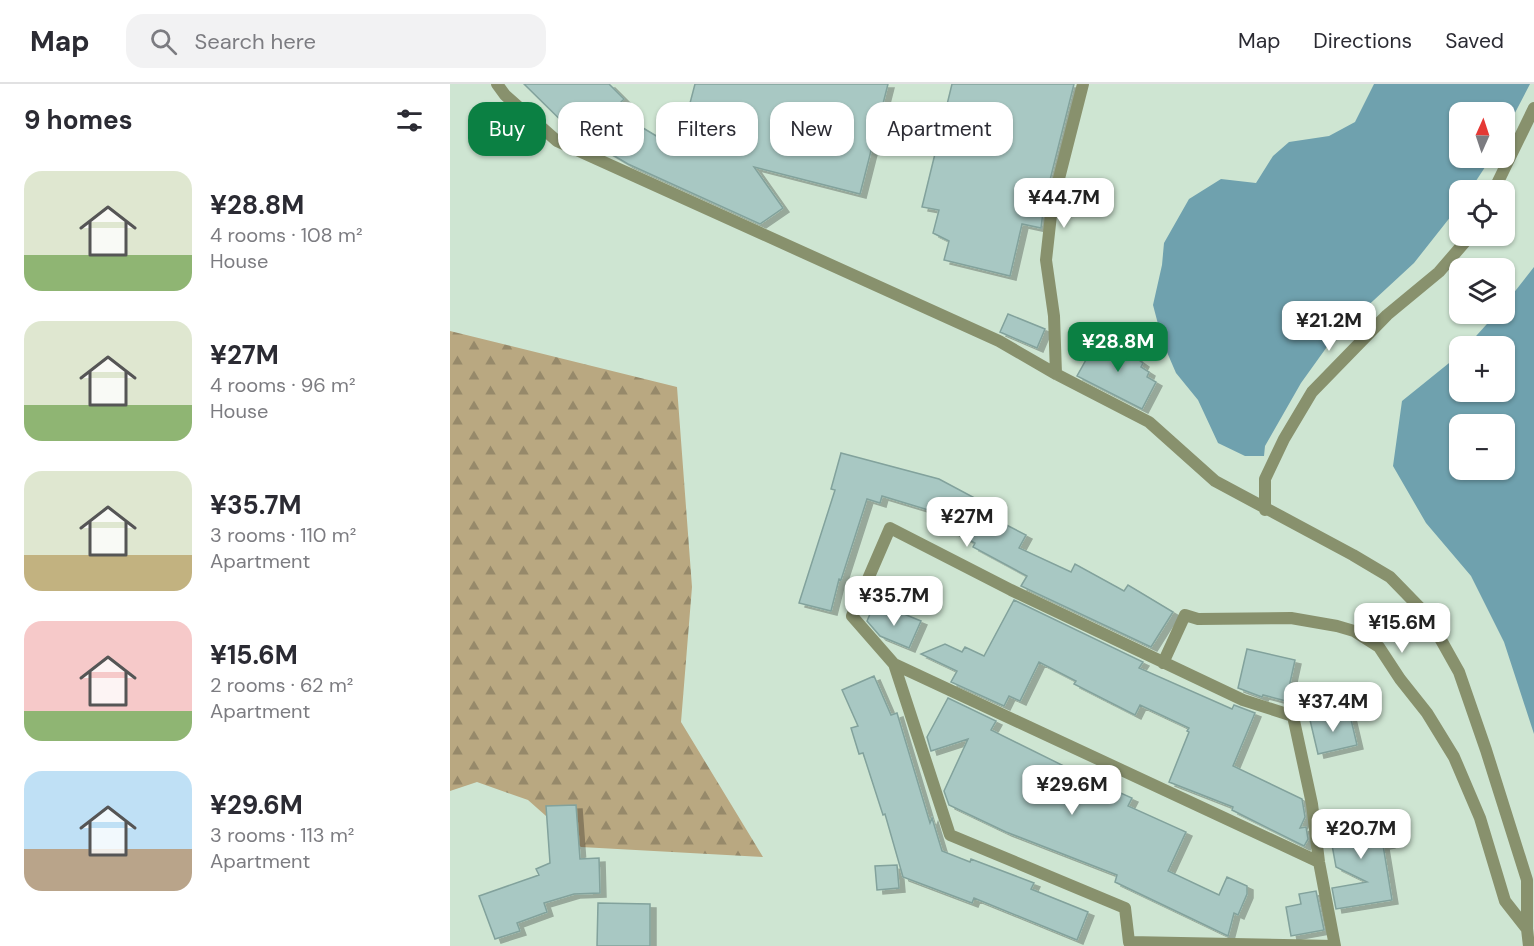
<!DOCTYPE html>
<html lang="en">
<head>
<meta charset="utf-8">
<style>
  body { margin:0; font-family:"DM Sans",sans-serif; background:#f2f2f3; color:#2b2b33; height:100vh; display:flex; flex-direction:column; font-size:22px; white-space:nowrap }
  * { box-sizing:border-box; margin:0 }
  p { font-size:20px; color:#7c7c81 }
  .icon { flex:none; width:33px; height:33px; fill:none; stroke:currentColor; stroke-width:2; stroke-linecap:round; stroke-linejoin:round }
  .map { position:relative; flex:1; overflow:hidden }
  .panel { display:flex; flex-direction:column; background:#fff; width:450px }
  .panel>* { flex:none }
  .top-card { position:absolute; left:18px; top:18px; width:570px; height:54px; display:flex; gap:12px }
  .needle { width:39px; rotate:3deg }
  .fabs { position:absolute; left:999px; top:18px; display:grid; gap:12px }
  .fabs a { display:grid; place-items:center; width:66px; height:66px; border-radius:12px; background:#fff; box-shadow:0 2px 4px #0004; font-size:30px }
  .price { position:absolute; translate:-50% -51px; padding:0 14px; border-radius:12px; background:#fff; color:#222; font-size:20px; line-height:39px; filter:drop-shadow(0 2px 3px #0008) }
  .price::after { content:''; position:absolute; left:50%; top:36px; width:18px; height:14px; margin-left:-9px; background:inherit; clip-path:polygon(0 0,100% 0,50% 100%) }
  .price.current { background:#0b8043; color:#fff }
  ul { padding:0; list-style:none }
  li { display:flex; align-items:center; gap:18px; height:150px; padding:0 24px }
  li span { display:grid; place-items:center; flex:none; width:168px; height:120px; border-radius:18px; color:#555 }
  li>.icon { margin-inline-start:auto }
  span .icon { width:72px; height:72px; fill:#fffc; stroke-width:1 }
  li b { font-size:26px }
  h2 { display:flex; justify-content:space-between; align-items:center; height:72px; padding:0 24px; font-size:26px }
  .pill { padding:0 21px; border-radius:18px; background:#fff; box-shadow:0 2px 4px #0004; font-size:21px; line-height:54px }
  .pill.current { background:#0b8043; color:#fff }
  header { display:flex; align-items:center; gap:36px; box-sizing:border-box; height:84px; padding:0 30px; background:#fff; border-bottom:2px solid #e1e1e2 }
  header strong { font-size:28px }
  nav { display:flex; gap:33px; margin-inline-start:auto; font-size:21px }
  .search { width:420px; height:54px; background:#f2f2f3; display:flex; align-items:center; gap:15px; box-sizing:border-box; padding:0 21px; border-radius:18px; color:#7c7c81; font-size:22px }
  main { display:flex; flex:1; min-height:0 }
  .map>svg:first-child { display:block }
</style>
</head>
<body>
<header>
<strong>Map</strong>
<div class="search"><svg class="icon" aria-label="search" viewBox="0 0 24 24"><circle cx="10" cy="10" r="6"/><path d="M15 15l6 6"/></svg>Search here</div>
<nav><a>Map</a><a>Directions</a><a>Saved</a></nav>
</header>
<main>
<section class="panel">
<h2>9 homes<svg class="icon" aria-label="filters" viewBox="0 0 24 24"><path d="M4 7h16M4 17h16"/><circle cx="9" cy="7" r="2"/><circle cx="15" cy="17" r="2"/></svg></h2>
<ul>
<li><span style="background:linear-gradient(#dfe7d0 70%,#8fb573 0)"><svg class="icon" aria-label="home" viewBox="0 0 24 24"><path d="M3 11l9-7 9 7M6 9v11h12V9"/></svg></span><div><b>¥28.8M</b><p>4 rooms · 108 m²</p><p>House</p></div></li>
<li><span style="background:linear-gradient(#dfe7d0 70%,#8fb573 0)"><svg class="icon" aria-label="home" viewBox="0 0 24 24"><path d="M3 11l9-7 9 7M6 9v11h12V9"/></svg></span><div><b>¥27M</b><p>4 rooms · 96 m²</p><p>House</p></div></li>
<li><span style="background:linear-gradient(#dfe7d0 70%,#c2b280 0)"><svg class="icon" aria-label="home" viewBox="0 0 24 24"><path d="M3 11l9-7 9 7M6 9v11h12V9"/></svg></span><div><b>¥35.7M</b><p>3 rooms · 110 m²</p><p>Apartment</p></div></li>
<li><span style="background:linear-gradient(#f6c9c9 75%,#8fb573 0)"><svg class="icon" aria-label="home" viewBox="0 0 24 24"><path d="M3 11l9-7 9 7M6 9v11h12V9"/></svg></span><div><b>¥15.6M</b><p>2 rooms · 62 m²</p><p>Apartment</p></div></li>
<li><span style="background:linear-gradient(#bfe0f5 65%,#b9a48a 0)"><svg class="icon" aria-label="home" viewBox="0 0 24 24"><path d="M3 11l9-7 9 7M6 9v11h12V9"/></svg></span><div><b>¥29.6M</b><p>3 rooms · 113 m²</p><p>Apartment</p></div></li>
</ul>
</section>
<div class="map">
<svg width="1084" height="862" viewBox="0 0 1084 862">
  <defs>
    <pattern id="forest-firs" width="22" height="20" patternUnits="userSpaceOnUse" patternTransform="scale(1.5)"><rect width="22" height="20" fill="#b9a881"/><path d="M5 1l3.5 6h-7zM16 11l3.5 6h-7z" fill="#96896a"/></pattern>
    <filter id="shadow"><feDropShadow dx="6" dy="4" stdDeviation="0" flood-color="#0004"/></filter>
  </defs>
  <rect width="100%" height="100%" fill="#cee5d2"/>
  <path fill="url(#forest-firs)" d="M0,247l227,56 15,200 -11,135 82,135 -182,-10 -53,-47 -51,-18 -27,9z"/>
  <path fill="#6fa1ae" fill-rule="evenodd" d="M924,0h156l-25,48 -1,-20h-44v46h31l-21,32h-10l-1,16 -45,57 -80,74 -33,46 -36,63 -1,10h-19l-27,-13 -20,-43 -22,-27 -13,-30 -10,-38 9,-40 2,-22 25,-44 32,-20 35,4 17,-27 16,-14 40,-6 26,-14z
    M1084,183v467l-30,-92 -33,-66 -45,-53 -33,-57 9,-65 57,-46 1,37h44v-46h-37l29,-32h8l1,-10zM1010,340h44v46h-44z"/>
  <path fill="#a8c8c3" stroke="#82a29c" stroke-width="1.5" filter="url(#shadow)" d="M74,0h85l15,15 -11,11 65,39 17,-65h193l-28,110 -106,-27 29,41 -23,16 -132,-60 -44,-26 -2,3z
    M502,0h122l-30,120 -3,24 -19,-4 -12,52 -66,-16 5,-19 -16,-8 6,-23 -17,-3z
    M558,230l37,15 -8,19 -37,-16z
    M655,255l32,17 -1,2 7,5 -2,4 8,5 -2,5 9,5 -14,27 -65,-33 19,-34 6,3z
    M391,369l98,26 47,25 -5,8 45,23 -7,13 52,24 4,-8 49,27 4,-6 45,27 -22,35 -130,-61 6,-10 -54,-29 2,-4 -44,-23 4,-8 -53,-16 -2,7 -13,-4 -26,81 -2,-1 -8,32 -32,-8 36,-113 -4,-1z
    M564,516l129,62 -4,6 93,41 2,-4 21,8 -22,53 69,33 3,18 -5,11 6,-1 2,12 -4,7 -72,-36 1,-3 -64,-25 20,-50 -2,-1 2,-3 -49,-23 -5,10 -61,-31 2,-3 -37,-19 -19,39 -11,-5 -5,10 -53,-24 6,-11 -36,-17 24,-10 17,8 3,-5 19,9z
    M423,523l24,10 2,-5 22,9 -12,27 -29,-12 -13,-15z
    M797,565l48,11 -9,41 -23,-6 -1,2 -24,-9z
    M424,592l17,39 6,-2 33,110 2,-5 10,33 28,11 1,-3 63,24 -3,6 57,23 -11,28 -103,-42 -2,5 -69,-26 -18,-63 -2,1 -20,-62 -4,1 -8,-26 7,-2 -16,-36z
    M498,614l48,23 -5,9 85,42v1l56,25 -4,8 58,26 -18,39 51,24 8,-18 20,9v8l-9,21 -4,-2 -6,23 -113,-54 2,-7 -111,-43 -57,-27 -5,-14 24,-52 -37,12 -4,-14z
    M899,627l8,34 -39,9 -8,-34z
    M126,721l4,54 19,-1 1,35 -26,1 -30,9 3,9 -30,11 3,8 -25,8 -16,-43 60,-21 -3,-6 14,-6 -4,-57z
    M934,730l5,30 -6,1 9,55 -56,9 -4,-21 35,-6 -31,-15 -8,-44z
    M447,781l2,23 -22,2 -2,-24z
    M866,807l8,39 -33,6 -5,-29 15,-3 -2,-10z
    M148,819l52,1v42h-53z"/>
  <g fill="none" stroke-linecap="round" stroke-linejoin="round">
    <path stroke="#88916d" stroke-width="12" d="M47,0l8,11 52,46 442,200 57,33 93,48 66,59 138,74 37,22 37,38 32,57 27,78 41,130v49l2,17
      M1044,106l40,-82
      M606,290l-2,-58 -8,-56 6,-54 31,-122
      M815,426v-31l19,-40 28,-47 75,-77 52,-43 31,-36
      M440,444l121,62 232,110 50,16 19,88 7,58 16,84 -206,-4 -4,-34 -175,-73 -56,-171 -42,-48z
      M713,579l22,-48 13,4 93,-1 46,8 17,5 25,16 21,32 27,34 27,44 26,61 25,83 22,28
      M444,580l425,198"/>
  </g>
</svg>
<div class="fabs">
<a><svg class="needle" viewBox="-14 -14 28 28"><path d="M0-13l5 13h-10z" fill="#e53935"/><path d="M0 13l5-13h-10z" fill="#7c7c81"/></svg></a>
<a><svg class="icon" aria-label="locate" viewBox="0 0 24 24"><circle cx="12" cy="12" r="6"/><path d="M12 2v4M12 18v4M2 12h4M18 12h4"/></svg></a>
<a><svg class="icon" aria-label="layers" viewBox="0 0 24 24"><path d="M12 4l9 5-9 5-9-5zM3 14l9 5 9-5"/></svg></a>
<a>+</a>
<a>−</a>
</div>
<b class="price" style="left:614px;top:145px">¥44.7M</b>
<b class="price" style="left:879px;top:268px">¥21.2M</b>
<b class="price current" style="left:668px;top:289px">¥28.8M</b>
<b class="price" style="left:517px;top:464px">¥27M</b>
<b class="price" style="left:444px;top:543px">¥35.7M</b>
<b class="price" style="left:952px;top:570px">¥15.6M</b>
<b class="price" style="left:883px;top:649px">¥37.4M</b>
<b class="price" style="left:622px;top:732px">¥29.6M</b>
<b class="price" style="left:911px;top:776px">¥20.7M</b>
<div class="top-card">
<a class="pill current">Buy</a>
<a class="pill">Rent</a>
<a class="pill">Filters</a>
<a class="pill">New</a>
<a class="pill">Apartment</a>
</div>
</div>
</main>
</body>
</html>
